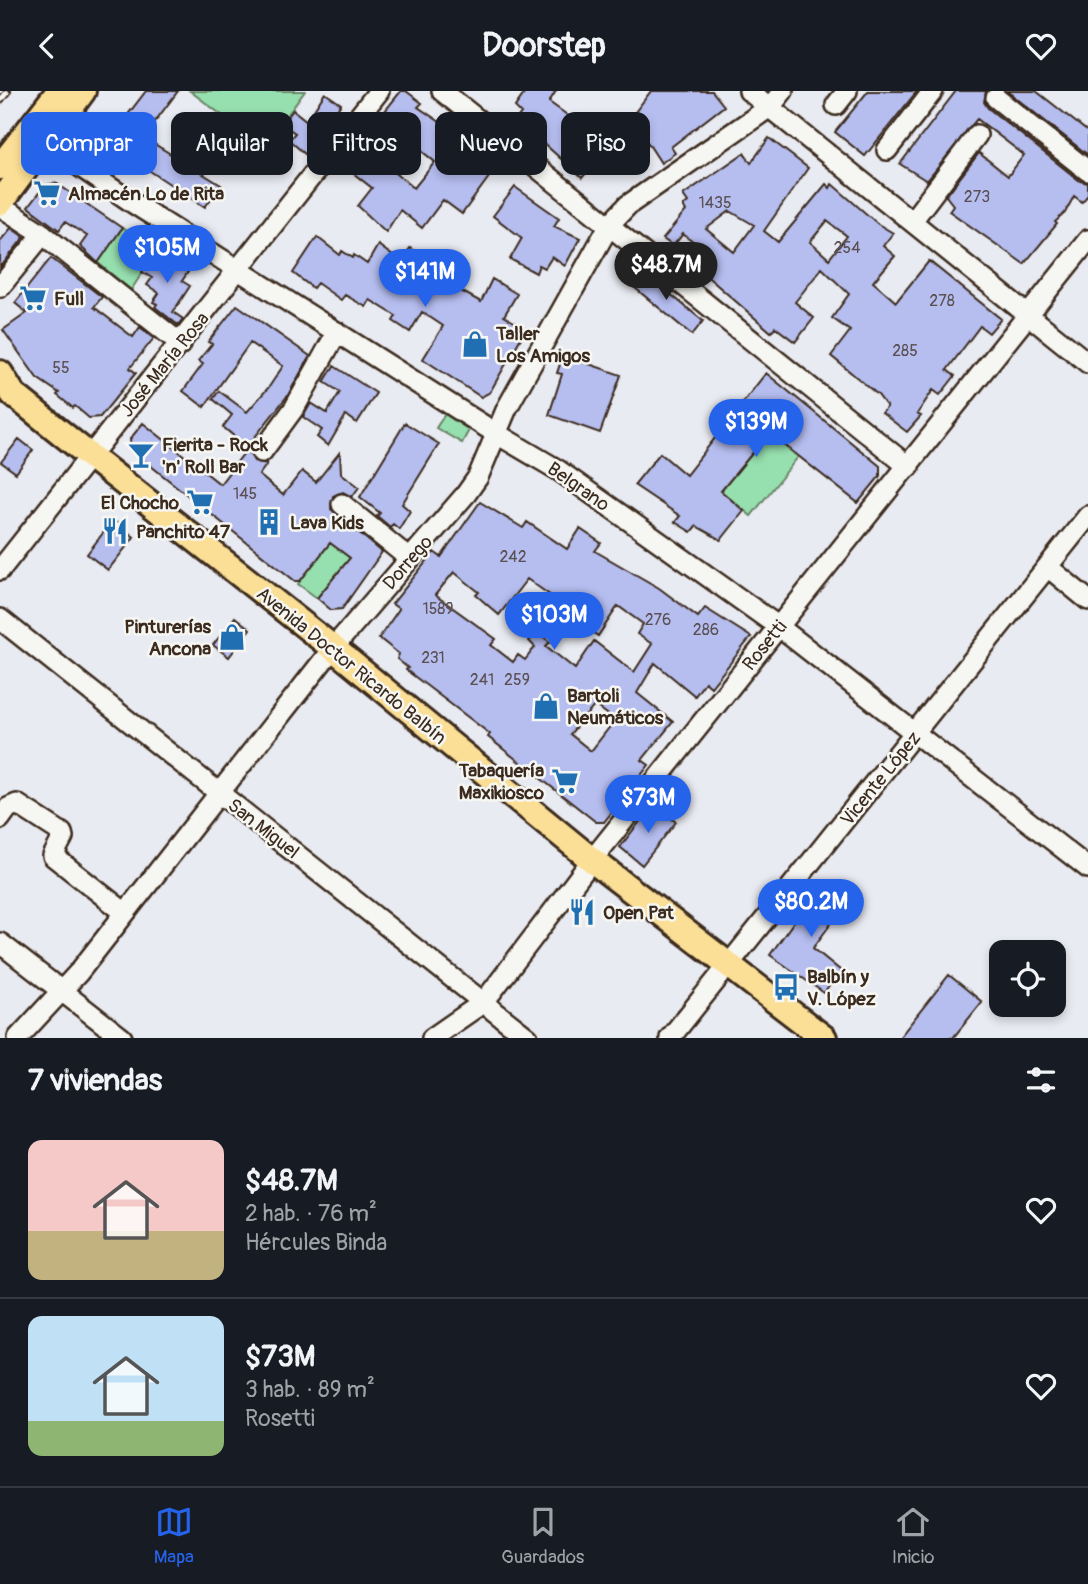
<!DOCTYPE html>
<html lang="es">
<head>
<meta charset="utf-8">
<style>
  body { margin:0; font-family:Pangolin,sans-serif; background:#20242c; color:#f1f3f6; height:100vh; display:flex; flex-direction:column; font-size:26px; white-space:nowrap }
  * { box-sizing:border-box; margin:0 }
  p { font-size:23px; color:#9ea1a6 }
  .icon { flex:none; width:38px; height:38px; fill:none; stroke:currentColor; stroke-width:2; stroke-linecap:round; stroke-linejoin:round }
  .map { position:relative; height:947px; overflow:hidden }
  .sheet { display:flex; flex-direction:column; background:#171b24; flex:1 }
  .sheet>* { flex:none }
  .top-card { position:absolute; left:21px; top:21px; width:700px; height:63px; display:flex; gap:14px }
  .fabs { position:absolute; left:989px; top:849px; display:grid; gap:14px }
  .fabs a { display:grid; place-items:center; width:77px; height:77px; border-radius:14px; background:#171b24; box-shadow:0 4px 10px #0003; font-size:35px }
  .price { position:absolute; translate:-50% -60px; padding:0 16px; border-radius:24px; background:#2563eb; color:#fff; font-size:23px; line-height:46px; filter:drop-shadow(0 2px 4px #0008) }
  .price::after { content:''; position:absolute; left:50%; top:42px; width:21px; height:16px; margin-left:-10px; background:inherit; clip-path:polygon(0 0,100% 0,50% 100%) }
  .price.current { background:#222; color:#fff }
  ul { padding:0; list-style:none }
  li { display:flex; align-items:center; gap:21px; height:175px; padding:0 28px }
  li+li { border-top:2px solid #363941 }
  li span { display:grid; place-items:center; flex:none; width:196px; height:140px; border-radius:14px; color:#555 }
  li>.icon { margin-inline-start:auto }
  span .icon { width:84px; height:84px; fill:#fffc; stroke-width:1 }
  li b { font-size:30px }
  h2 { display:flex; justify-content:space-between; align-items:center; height:84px; padding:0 28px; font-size:30px }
  .chip { padding:0 24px; border-radius:14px; background:#171b24; box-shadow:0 4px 10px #0003; font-size:24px; line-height:63px }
  .chip.current { background:#2563eb; color:#fff }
  header { display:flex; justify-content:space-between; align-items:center; height:91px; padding:0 28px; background:#171b24; font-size:32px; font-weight:700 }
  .tabs { display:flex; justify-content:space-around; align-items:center; height:98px; border-top:2px solid #363941; background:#171b24; font-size:19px; color:#9ea1a6 }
  .tabs a { display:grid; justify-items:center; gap:4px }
  .tabs .current { color:#2563eb }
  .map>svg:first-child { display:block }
</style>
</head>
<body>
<header><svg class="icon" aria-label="back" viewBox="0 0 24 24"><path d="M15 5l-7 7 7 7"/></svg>Doorstep<svg class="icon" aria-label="heart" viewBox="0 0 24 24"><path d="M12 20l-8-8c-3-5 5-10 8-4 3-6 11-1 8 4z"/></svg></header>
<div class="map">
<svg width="1088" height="947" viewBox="0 0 1088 947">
  <rect width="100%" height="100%" fill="#e9ebf2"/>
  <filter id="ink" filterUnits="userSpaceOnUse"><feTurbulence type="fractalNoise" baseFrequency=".0143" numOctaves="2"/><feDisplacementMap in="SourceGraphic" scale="14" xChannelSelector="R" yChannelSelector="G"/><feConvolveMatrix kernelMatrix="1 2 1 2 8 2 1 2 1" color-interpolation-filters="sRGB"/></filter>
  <g filter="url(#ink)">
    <path fill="#96dfae" stroke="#688466" stroke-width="2" d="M190,0h115l-41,56z
      M122,137l34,24 -25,38 -33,-27z
      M445,323l24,16 -7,13 -26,-15z
      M769,342l29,24 -47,59 -30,-25z
      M331,451l19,16 -33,40 -19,-14z"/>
    <path fill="#b6bef0" stroke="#3b2a1e" stroke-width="2" fill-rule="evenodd" d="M146,0h32l-30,40 4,4 -4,5 73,45 -16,22 -75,-49 2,-4 -17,-13 11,-17 -3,-3z
      M401,0h5l16,12 -4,4 22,15 3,-4 57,44 -38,52 -19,-14 -21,28 -22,-18 -14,22 -28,-26 14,-18 -33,-26 17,-22 58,48 21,-26 -55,-45z
      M526,0h30l-7,11 42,30 4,-5 17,15 -30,36 -54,-49 -2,4 -14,-8 9,-12 -6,-6z
      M651,0h61l12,15 -53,41 4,6 -14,10 -13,-20 -11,15 -23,-18z
      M868,0h49l-52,65 -30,-24z
      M956,0h30l-2,11 4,6 92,73 8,2v12l-6,7 -8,-6 -9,17 -10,9 2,2 -33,40 -75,-53 4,-6 -7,-9 33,-43 29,23 16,-21 -47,-36 -50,62 -27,-17z
      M1007,0h29l18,14 34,27v23z
      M325,2l16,11 -35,51 -17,-15 6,-7 -13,-9 11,-14 14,11z
      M769,47l39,30 -44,63 14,11 48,-58 4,4 2,-4 46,40 15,9 -10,13 12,10 -22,26 23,20 33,-41 72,58 -12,14 -9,-7 -33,44 8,6 -15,19 -7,-5 -16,24 4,2 -14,16 -25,-19 5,-6 -9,-12 -47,-39 19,-25 -18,-13 17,-24 -27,-26 -27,34 19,16 -19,24 -20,-15 -4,5 -70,-61 2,-3 -3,-4 7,-10 -24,-20 -10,12 -10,-7 23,-28 -3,-5 5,-4 -5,-7 61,-42 7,10zM730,120l24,14 -20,27 -28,-23zM827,130l20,15 -18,23 -19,-17z
      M56,92l66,45 -24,35 -18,-17 7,-10 -22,-14 -6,8 -31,-23 17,-22z
      M515,96l44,31 -5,8 26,12 -15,28 -13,-9 -7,11 -6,-3 -3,8 -26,-14 12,-21 -29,-22z
      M11,137l13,9 -24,31v-27z
      M317,146l23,18 2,-4 11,7 1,-3 13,9 11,-19 23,17 9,-14 16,9 -7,10 29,21 2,-3 31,17 11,-23 25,15 -13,22 22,13 -36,63 -9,5 -58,-38 20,-33 -21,-14 -12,20 -17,-11 3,-5 -26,-16 -4,7 -21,-12 -4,5 -24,-17 -4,5 -20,-15z
      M156,161l32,20 -6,9 8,5 -17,26 10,7 -5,6 -23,-18 2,-3 -4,-2 6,-9 -12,-8 5,-7 -10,-6z
      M51,167l51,39 -8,10 39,30 7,-10 14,11 -24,30 6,5 -36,44 -11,1 -14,-12 -2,2 -16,-13 2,-2 -22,-15 -34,-48 24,-17 -12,-10z
      M640,178l63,52 -11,14 -63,-52z
      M237,214l73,51 -22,39 -41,52 -24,-20 9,-12 -19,-16 6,-8 28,21 22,-25 14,-21 -33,-23 -46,64 -21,-16 20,-27 -5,-3 14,-17 -4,-2z
      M563,264l58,20 -21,58 -51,-18 13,-41 -5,-1z
      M334,275l42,27 -19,30 -11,-8 -18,31 -11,-9 5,-7 -19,-13 8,-14 16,10 13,-21 -16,-10z
      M766,282l114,93v10l-22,27 -89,-70 -48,58 23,20 -23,29 -25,-14 -5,6 -16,-10 5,-6 -46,-31 26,-32 26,22z
      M143,332l77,61 27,-35 7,12 13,3 -8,11 24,20 19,-24 14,11 24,-30 1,21 18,14 -7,10 -9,-5 -10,4 -2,13 51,43 -40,57 -11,1 -14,-12 33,-40 -20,-15 -30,38h-5l-164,-131 -1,-11z
      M405,332l34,21 -37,60 8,7 -11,18 -6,-5 -3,3 -13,-11 3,-3 -20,-16z
      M19,348l14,11 -17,23 -15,-11z
      M480,411l43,26 4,-6 40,27 13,-20 21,14 -6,8 64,37 39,29 7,-9 46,29 -40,50 -6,-5 -10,14 -40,-33 -18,30 36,29 -31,38 7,5 -45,57h-8l-108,-85 2,-3 -84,-64 2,-2 -11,-9 2,-5 -20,-16 20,-29 -7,-5 42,-52 7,5zM454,481l25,20 -3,3 23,20 28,-36 44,31 -4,5 31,21 20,-30 25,18 -6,10 15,10 -18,28 -40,-31 -19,28 -29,-23 4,-4 -13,-10 -8,9 6,6 -10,13 -7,-5 -5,7 -22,-17 5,-6 -61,-44zM595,614l20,15 -24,31 -21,-17z
      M113,429l21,17 -26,33 -21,-16z
      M235,526l15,12 -21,28 -16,-12z
      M653,714l23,17 -34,43 -22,-18z
      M822,791l25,20 -34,46 28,23 -17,22 -54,-38z
      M949,884l33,27 -29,36h-54z"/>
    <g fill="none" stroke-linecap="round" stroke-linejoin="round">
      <defs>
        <path id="minor" d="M442,0l467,376
          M749,0l339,272
          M996,7l92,73
          M836,14l11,-14
          M44,51l89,61 364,231 61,36 221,157 309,241
          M887,59l46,-59
          M0,115l40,26 141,112
          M912,130l65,-86
          M0,196l43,-53
          M262,361l33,-45 42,-75
          M342,413l68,55
          M1049,477l39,32
          M0,479l379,-479
          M0,528l528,419
          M0,728l8,-11 9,-4 45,29 1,4 -10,19 71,56
          M0,852l122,95
          M18,947l61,-66 254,-324 133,-154 12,-17 29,-69 103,-184 18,-19 142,-98 13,-16
          M432,947l52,-36 108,-142 496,-620
          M670,947l418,-522"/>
        <path id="major" d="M0,76l59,-76
          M0,112l83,-112
          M0,282l13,21 78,63 242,191 259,212 232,178"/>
      </defs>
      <use href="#minor" stroke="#3b2a1e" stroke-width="24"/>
      <use href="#major" stroke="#3b2a1e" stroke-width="30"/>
      <use href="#minor" stroke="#f6f6f2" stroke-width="19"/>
      <use href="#major" stroke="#fbdf96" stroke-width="24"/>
      <defs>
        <path id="rail" d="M0,10l8,-10"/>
      </defs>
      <use href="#rail" stroke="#3b2a1e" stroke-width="8"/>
      <use href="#rail" stroke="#f6f6f2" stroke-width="5" stroke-dasharray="16" stroke-linecap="butt"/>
    </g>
  </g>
  <defs>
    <symbol id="supermarket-bare" viewBox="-9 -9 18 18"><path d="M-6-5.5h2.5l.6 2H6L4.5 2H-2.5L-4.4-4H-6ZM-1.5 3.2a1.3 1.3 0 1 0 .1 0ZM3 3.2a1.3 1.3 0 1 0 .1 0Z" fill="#1f6fb2" stroke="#f6f6f2" stroke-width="2.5" paint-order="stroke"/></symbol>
    <symbol id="shop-bare" viewBox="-9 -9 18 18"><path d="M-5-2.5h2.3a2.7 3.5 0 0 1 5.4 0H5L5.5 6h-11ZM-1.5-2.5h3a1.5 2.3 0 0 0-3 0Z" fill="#1f6fb2" stroke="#f6f6f2" stroke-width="2.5" paint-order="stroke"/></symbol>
    <symbol id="bar-bare" viewBox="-9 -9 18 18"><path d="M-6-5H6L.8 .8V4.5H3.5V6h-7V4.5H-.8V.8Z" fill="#1f6fb2" stroke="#f6f6f2" stroke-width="2.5" paint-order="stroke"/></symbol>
    <symbol id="building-bare" viewBox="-9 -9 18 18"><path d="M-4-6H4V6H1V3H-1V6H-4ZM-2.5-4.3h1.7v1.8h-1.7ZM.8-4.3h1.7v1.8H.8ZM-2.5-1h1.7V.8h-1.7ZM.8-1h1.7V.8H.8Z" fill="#1f6fb2" stroke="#f6f6f2" stroke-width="2.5" paint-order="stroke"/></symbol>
    <symbol id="restaurant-bare" viewBox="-9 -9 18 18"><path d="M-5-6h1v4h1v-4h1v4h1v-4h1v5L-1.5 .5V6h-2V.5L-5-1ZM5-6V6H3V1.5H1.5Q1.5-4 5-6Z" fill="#1f6fb2" stroke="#f6f6f2" stroke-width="2.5" paint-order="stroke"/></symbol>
    <symbol id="bus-bare" viewBox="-9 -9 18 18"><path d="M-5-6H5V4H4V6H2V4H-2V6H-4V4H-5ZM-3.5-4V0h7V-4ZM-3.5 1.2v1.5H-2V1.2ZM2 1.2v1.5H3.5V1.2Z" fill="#1f6fb2" stroke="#f6f6f2" stroke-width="2.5" paint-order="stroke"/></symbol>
  </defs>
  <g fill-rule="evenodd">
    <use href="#supermarket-bare" x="28" y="83" width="38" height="38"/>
    <use href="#supermarket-bare" x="14" y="188" width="38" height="38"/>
    <use href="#shop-bare" x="456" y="234" width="38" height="38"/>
    <use href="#bar-bare" x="122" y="345" width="38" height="38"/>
    <use href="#supermarket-bare" x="181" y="392" width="38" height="38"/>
    <use href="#building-bare" x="250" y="412" width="38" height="38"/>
    <use href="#restaurant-bare" x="96" y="421" width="38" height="38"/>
    <use href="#shop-bare" x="213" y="527" width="38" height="38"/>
    <use href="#shop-bare" x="527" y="596" width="38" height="38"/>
    <use href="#supermarket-bare" x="546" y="671" width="38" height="38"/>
    <use href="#restaurant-bare" x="563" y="802" width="38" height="38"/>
    <use href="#bus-bare" x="767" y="877" width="38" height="38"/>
  </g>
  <g text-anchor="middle" stroke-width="5" stroke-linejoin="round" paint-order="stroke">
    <g font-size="16" fill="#5a4f52">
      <text x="977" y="111">273</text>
      <text x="715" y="117">1435</text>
      <text x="847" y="162">254</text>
      <text x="942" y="215">278</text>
      <text x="905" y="265">285</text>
      <text x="61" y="282">55</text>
      <text x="245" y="408">145</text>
      <text x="513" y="471">242</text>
      <text x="438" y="523">1589</text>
      <text x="658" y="534">276</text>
      <text x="706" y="544">286</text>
      <text x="433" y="572">231</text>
      <text x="482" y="594">241</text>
      <text x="517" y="594">259</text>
    </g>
    <g font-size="19" font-weight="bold" fill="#3b2a1e" stroke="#f6f6f2" text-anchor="start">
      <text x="68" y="109">Almacén Lo de Rita</text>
      <text x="54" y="214">Full</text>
      <text x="496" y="249">Taller<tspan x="496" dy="22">Los Amigos</tspan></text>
      <text x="162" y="360">Fierita - Rock<tspan x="162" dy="22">'n' Roll Bar</tspan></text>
      <text x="179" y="418" text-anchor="end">El Chocho</text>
      <text x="290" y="438">Lava Kids</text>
      <text x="136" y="447">Panchito 47</text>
      <text x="211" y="542" text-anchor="end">Pinturerías<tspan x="211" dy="22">Ancona</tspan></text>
      <text x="567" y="611">Bartoli<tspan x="567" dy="22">Neumáticos</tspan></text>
      <text x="544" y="686" text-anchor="end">Tabaquería<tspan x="544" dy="22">Maxikiosco</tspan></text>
      <text x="603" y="828">Open Pat</text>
      <text x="807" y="892">Balbín y<tspan x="807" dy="22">V. López</tspan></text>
    </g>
    <g font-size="19" fill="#3b2a1e" stroke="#f6f6f2">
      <text transform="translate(164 273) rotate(-51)" y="7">José María Rosa</text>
      <text transform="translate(579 395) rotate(35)" y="7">Belgrano</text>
      <text transform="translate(407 471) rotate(-49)" y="7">Dorrego</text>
      <text transform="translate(764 554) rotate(-51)" y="7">Rosetti</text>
      <text transform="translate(352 574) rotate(39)" y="7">Avenida Doctor Ricardo Balbín</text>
      <text transform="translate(880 687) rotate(-51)" y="7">Vicente López</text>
      <text transform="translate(264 737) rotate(38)" y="7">San Miguel</text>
    </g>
  </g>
</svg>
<div class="fabs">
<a><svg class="icon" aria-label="locate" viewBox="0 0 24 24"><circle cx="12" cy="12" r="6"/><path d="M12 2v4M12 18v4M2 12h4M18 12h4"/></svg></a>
</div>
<b class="price" style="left:167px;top:194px">$105M</b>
<b class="price current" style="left:666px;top:211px">$48.7M</b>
<b class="price" style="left:425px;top:218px">$141M</b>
<b class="price" style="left:756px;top:368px">$139M</b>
<b class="price" style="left:554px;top:561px">$103M</b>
<b class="price" style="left:648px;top:744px">$73M</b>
<b class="price" style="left:811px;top:848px">$80.2M</b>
<div class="top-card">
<a class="chip current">Comprar</a>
<a class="chip">Alquilar</a>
<a class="chip">Filtros</a>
<a class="chip">Nuevo</a>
<a class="chip">Piso</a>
</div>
</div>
<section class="sheet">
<h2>7 viviendas<svg class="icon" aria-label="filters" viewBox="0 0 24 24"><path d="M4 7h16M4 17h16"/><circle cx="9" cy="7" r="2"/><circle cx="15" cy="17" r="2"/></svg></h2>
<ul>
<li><span style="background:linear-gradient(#f6c9c9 65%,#c2b280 0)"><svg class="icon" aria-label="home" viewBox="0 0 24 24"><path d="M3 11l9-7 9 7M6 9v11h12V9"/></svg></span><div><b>$48.7M</b><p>2 hab. · 76 m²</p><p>Hércules Binda</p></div><svg class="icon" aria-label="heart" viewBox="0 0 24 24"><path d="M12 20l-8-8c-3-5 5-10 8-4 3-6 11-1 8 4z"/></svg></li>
<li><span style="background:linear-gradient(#bfe0f5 75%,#8fb573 0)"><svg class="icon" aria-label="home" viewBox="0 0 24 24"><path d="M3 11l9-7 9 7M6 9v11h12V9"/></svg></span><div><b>$73M</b><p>3 hab. · 89 m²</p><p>Rosetti</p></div><svg class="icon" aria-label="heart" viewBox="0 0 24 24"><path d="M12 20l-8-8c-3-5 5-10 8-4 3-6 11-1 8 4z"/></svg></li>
</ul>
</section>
<nav class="tabs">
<a class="current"><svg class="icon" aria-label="map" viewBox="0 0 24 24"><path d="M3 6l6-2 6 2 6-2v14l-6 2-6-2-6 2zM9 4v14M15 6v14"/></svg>Mapa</a>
<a><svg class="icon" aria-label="saved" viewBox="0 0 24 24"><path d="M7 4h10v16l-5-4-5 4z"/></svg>Guardados</a>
<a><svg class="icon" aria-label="home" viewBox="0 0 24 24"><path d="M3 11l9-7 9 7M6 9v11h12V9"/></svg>Inicio</a>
</nav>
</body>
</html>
